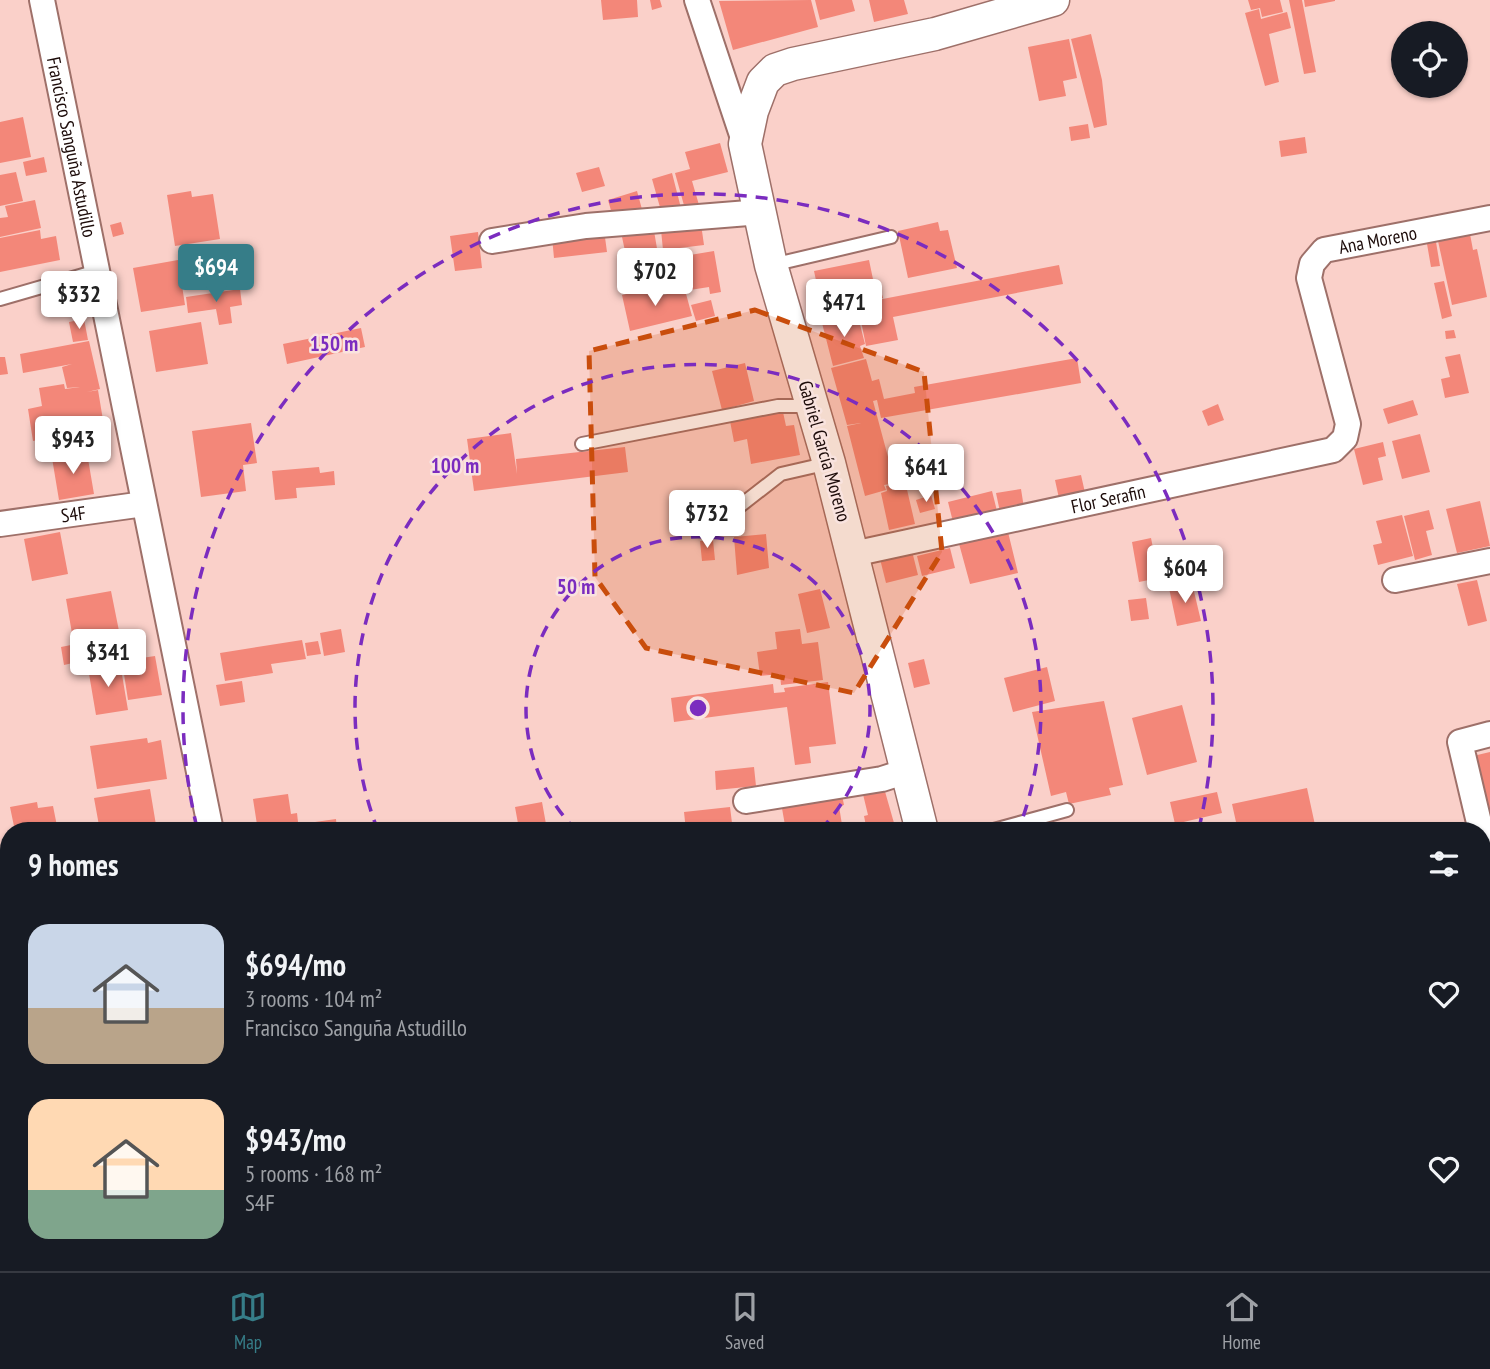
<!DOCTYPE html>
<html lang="en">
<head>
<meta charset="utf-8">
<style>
  body { margin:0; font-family:"PT Sans Narrow",sans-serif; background:#20242c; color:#f1f3f6; height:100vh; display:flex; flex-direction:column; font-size:26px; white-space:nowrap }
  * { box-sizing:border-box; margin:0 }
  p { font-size:23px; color:#9ea1a6 }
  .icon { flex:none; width:38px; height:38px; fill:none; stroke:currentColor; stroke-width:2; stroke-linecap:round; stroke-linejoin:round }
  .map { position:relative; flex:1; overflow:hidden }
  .drawer { position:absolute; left:0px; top:822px; width:1491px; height:450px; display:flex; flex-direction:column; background:#171b24; border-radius:28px 28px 0 0; box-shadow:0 2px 5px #0004 }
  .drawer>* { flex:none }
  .tools { position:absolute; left:1391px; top:21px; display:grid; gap:14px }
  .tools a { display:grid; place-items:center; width:77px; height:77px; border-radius:50%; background:#171b24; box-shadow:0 2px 5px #0004; font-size:35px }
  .price { position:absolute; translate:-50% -60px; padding:0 16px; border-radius:7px; background:#fff; color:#222; font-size:23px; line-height:46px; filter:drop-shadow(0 2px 4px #0008) }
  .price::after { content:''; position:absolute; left:50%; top:42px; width:21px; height:16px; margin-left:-10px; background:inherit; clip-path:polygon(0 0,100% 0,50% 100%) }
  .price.active { background:#367d88; color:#fff }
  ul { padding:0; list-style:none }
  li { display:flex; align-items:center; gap:21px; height:175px; padding:0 28px }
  li span { display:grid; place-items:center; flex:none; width:196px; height:140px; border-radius:21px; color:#555 }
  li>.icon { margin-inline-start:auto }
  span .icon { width:84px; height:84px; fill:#fffc; stroke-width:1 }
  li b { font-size:30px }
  h2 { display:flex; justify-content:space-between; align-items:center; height:84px; padding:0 28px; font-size:30px }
  .tab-bar { display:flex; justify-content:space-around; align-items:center; height:98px; border-top:2px solid #363941; background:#171b24; font-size:19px; color:#9ea1a6 }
  .tab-bar a { display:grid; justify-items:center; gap:4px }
  .tab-bar .active { color:#367d88 }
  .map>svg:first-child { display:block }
</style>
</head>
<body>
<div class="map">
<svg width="1490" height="1271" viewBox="0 0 1490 1271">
  <rect width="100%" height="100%" fill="#fad0c9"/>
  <path fill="#fdc1b7" d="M446,1264h560l3,7h-562z"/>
  <path fill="#f38779" d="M601,0h36l1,17 -35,3z
    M650,0h10l2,7 -10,3z
    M811,0l7,27 -85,23 -14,-49z
    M815,0h37l3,11 -35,9z
    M869,0h35l4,14 -34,8z
    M1248,0h32l3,12 -21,5 -2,-9 -9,2z
    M1289,0h13l14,72 -12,2z
    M1304,0h31v1l-30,6z
    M1259,9l2,10 26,-7 4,16 -22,6 10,48 -14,4 -20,-73z
    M1091,34l11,46 5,45 -13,3 -23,-89z
    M1069,39l8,39 -14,3 3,15 -27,5 -11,-54z
    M23,117l8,40 -31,6v-41z
    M1088,124l2,14 -19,3 -2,-14z
    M1305,137l2,16 -26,4 -2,-16z
    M720,143l8,29 -36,9 7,24 -14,4 -10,-36 15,-4 -5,-17z
    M44,157l3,15 -21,4 -3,-14z
    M599,167l6,19 -23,6 -6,-19z
    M16,172l7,29 -23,5v-31z
    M672,173l10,39 -19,6 -11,-39z
    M191,191l1,6 21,-3 7,45 -45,7 -8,-51z
    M637,191l6,22 -29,8 -6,-21z
    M35,200l6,28 -41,9v-19l8,-1 -3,-11z
    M660,220l41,4 3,21 -41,5z
    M121,222l3,12 -11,3 -3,-12z
    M938,222l2,9 8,-1 9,38 -49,10 -10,-47z
    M40,230l1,9 15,-3 4,24 -60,12v-34z
    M604,230l3,22 -53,6 -2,-21z
    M654,231l5,29 -31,5 -6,-28z
    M478,232l4,36 -27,3 -5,-35z
    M1470,234l3,16 4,-1 10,48 -35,8 -14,-64z
    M1436,242l4,24 -9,1 -4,-23z
    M714,251l7,41 -11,2 -1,-7 -19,3 -6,-34z
    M178,260l7,45 -44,7 -8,-44z
    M869,260l5,24 5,-1 4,15 -16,4 192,-37 4,19 -170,33 5,23 -32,6 -7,-35 -35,7 -10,-47z
    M1444,281l8,35 -10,3 -8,-36z
    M652,288l2,9 31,-7 7,26 -62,15 -8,-36z
    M240,289l2,16 -12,2 2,16 -13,2 -3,-16 -28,4 -2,-16z
    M711,300l4,16 -19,5 -5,-16z
    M857,313l8,31 -5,2 4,12 -31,8 -11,-43z
    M84,319l4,21 -15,2 -4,-20z
    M201,322l7,42 -52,8 -7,-41z
    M361,328l4,19 -78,17 -4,-20z
    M1454,330l2,8 -10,1 -1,-8z
    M89,341l11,48 -13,3 11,-2 6,36 -71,15 -5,-32 14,-3 -3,-18 25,-4 1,5 15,-2 -13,1 -5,-21 10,-3 -49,9 -3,-19z
    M1460,354l9,39 -24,5 -4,-19 9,-2 -5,-20z
    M0,357h5l3,17 -8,1z
    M1077,358l4,25 -200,35 -4,-18 -4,1 22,82 -11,2 2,5 -21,6 -18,-70 14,-3 -14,2 -16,-57 35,-9 6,22 7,-2 5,20 31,-6 -1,-6z
    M745,363l9,38 -32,9 -10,-39z
    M1413,400l5,15 -30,9 -5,-15z
    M1218,404l6,16 -16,6 -6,-15z
    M783,412l3,14 8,-1 6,30 -49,9 -4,-25 -13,3 -4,-21z
    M251,423l6,40 -14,2 3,26 -45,6 -9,-66z
    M511,433l6,41 -1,-15 109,-12 3,25 -154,19 -7,-52z
    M1420,434l10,38 -28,7 -10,-38z
    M1383,442l3,14 -8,2 5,22 -20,5 -9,-36z
    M87,453l7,41 -35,6 -7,-42z
    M319,467l1,6 14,-2 1,14 -39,3 1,10 -22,2 -3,-29z
    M1081,475l5,22 -26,6 -5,-23z
    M905,481l10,43 -26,6 -8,-37 6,-2 -1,-5z
    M1021,489l3,19 -24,4 -4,-19z
    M992,491l6,24 -44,11 -6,-24z
    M931,495l4,14 -15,4 -4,-13z
    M1480,501l10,45 -33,7 -11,-44z
    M714,509l1,15 -22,3 -1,-17z
    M1429,510l5,19 -8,2 6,24 -17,5 -11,-44z
    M1402,515l11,41 -35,9 -5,-20 9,-2 -6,-22z
    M1007,528l11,45 -48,11 -12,-44z
    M60,532l8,42 -36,7 -8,-42z
    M766,534l3,34 -32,7 -3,-38z
    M1151,538l8,40 -20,4 -7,-40z
    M713,540l2,20 -13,1 -2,-20z
    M911,547l7,28 -32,8 -7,-28z
    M950,548l5,20 -33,8 -5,-20z
    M1477,580l10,41 -19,5 -11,-42z
    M1192,583l9,38 -24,5 -8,-38z
    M820,589l10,39 -23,5 -9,-39z
    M111,591l8,40 -46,8 -7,-40z
    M1146,598l3,21 -18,2 -3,-21z
    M341,629l4,23 -21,4 -4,-23z
    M800,629l2,15 16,-2 5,38 -42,5 -1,-11 -20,2 -3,-24 20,-3 -2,-17z
    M141,637l3,17 -41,8 -3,-17z
    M302,640l4,19 -35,5 2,9 -48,8 -5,-28z
    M91,641l4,17 -31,7 -3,-18z
    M318,641l3,13 -14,2 -2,-13z
    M155,656l7,39 -34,5 -6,-39z
    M924,659l6,25 -16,4 -6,-25z
    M120,663l8,47 -32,5 -8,-47z
    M1047,667l8,34 -42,11 -9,-34z
    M242,681l3,21 -25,4 -4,-21z
    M828,682l8,62 -27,3 2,16 -16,2 -8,-58 -113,15 -3,-24 102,-14 1,9 11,-1 -1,-4z
    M1104,701l19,84 -14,3 2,7 -42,9 -3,-12 -15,4 -19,-84z
    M1182,705l15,57 -50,13 -15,-57z
    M147,738l1,5 13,-3 6,39 -70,10 -7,-43z
    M1490,752v58l-4,1 -13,-55z
    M754,767l2,19 -40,4 -1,-19z
    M882,781l14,49 -29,1 -3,-15 4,-1 -7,-29z
    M1307,788l8,37 -9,2 1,4h-69l-6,-27z
    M150,789l7,42h-57l-6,-33z
    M841,790l3,15 -5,1 4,25h-57l-6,-34z
    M1217,792l5,21 -47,11 -5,-22z
    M288,794l3,20 6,-1 2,18h-41l-5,-32z
    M37,802l1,6 15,-2 5,25h-43l-5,-24z
    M542,802l4,22 -27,5 -4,-22z
    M730,807l3,24h-47l-2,-19z
    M336,819l1,11 -20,1 -2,-9z
    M1490,909v131l-8,2v-131z
    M5,962l4,25 -9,2v-26z
    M1488,1075l2,24 -8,2v-24z
    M9,1109v49l-9,1v-48z"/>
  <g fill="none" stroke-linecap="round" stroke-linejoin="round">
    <defs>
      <path id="service" d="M772,265l119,-28
        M0,299l97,-28
        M582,444l196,-38h34
        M727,516l54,-42 48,-11
        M990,831l77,-21
        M1482,1147l8,32"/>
      <g id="minor">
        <path id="s1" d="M42,0l169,831"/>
        <path d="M697,0l48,144"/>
        <path d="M492,241l94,-15 175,-14"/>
        <path id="s2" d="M0,524l144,-20"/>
        <path id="s3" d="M853,554l480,-104 12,-12 3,-14 -39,-146 3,-14 12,-14 166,-32"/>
        <path d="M1395,580l95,-19"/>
        <path d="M746,801l136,-22 25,-8"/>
        <path d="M1481,831l-21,-89 30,-8"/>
        <path d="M1482,834l8,32"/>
        <path d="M0,1082l9,-2"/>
        <path d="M1482,1249l8,-2"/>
        <path d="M301,1264l2,7"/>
        <path d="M1396,1271l30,-7"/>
      </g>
      <path id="tertiary" d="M922,831l-93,-368 -58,-198 -26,-121 7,-33 11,-29 12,-12 18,-6 142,-30 118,-34
        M1030,1264l2,7"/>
    </defs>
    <use href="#service" stroke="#9e7069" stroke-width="16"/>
    <use href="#minor" stroke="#9e7069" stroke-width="28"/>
    <use href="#tertiary" stroke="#9e7069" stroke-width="35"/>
    <use href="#service" stroke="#fff" stroke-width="12"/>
    <use href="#minor" stroke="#fff" stroke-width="24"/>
    <use href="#tertiary" stroke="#fff" stroke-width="32"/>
  </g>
  <path fill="#c94d0c" fill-opacity="0.2" stroke="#c94d0c" stroke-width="5" stroke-dasharray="14 9" stroke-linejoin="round" d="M755,310l169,62 18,180 -88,141 -208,-45 -51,-71 -6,-226z"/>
  <g fill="none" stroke="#7b2cbf" stroke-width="3.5" stroke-dasharray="12 9">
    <path d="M577 831A172 172 0 1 1 819 831"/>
    <path d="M378 831A343 343 0 1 1 1018 831"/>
    <path d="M197 828A515 515 0 1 1 1199 828"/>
  </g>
  <g text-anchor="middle" stroke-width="5" stroke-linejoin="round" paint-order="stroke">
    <g font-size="19" fill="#1c0b09" stroke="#f9e3df">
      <text dy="7" stroke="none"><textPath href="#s1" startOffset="150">Francisco Sanguña Astudillo</textPath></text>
      <text dy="7" stroke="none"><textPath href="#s3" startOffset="761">Ana Moreno</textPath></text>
      <text transform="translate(825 451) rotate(74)" y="7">Gabriel García Moreno</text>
      <text dy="7" stroke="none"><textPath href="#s3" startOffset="261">Flor Serafin</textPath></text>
      <text dy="7" stroke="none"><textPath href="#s2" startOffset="74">S4F</textPath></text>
    </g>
  </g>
  <circle cx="698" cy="708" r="10" fill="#7b2cbf" stroke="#f9e3df" stroke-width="3.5"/>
  <g font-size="21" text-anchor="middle" font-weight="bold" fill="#7b2cbf" stroke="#f9e3df" stroke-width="5" stroke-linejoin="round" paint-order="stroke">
    <text x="334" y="351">150 m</text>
    <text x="455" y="473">100 m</text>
    <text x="576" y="594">50 m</text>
  </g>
</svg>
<div class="tools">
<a><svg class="icon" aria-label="locate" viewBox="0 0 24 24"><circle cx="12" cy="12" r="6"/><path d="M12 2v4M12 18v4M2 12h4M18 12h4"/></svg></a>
</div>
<b class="price active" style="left:216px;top:304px">$694</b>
<b class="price" style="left:655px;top:308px">$702</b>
<b class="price" style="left:79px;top:331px">$332</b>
<b class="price" style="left:844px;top:339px">$471</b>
<b class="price" style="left:73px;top:476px">$943</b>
<b class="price" style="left:926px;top:504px">$641</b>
<b class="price" style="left:707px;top:550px">$732</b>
<b class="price" style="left:1185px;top:605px">$604</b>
<b class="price" style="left:108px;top:689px">$341</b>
<section class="drawer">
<h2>9 homes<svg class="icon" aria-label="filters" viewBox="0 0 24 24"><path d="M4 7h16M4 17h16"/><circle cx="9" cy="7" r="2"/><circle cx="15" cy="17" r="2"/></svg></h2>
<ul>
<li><span style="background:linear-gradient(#c9d6e8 60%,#b9a48a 0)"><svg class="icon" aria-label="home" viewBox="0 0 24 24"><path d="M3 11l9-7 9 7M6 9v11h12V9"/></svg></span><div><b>$694/mo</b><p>3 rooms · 104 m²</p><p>Francisco Sanguña Astudillo</p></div><svg class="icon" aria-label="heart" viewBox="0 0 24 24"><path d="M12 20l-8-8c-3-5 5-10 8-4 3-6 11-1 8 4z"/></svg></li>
<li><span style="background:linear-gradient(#ffd9b3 65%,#7fa58c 0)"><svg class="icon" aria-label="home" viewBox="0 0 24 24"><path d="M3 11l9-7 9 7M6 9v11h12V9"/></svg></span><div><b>$943/mo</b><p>5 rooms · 168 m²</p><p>S4F</p></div><svg class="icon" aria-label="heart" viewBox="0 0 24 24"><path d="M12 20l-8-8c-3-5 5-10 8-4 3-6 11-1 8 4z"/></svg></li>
</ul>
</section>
</div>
<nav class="tab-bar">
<a class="active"><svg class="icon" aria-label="map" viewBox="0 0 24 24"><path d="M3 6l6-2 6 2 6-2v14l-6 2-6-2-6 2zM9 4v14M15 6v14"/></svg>Map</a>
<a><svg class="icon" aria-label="saved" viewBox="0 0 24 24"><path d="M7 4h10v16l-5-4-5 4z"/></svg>Saved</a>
<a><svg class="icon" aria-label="home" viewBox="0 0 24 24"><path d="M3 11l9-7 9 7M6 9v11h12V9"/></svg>Home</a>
</nav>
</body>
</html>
